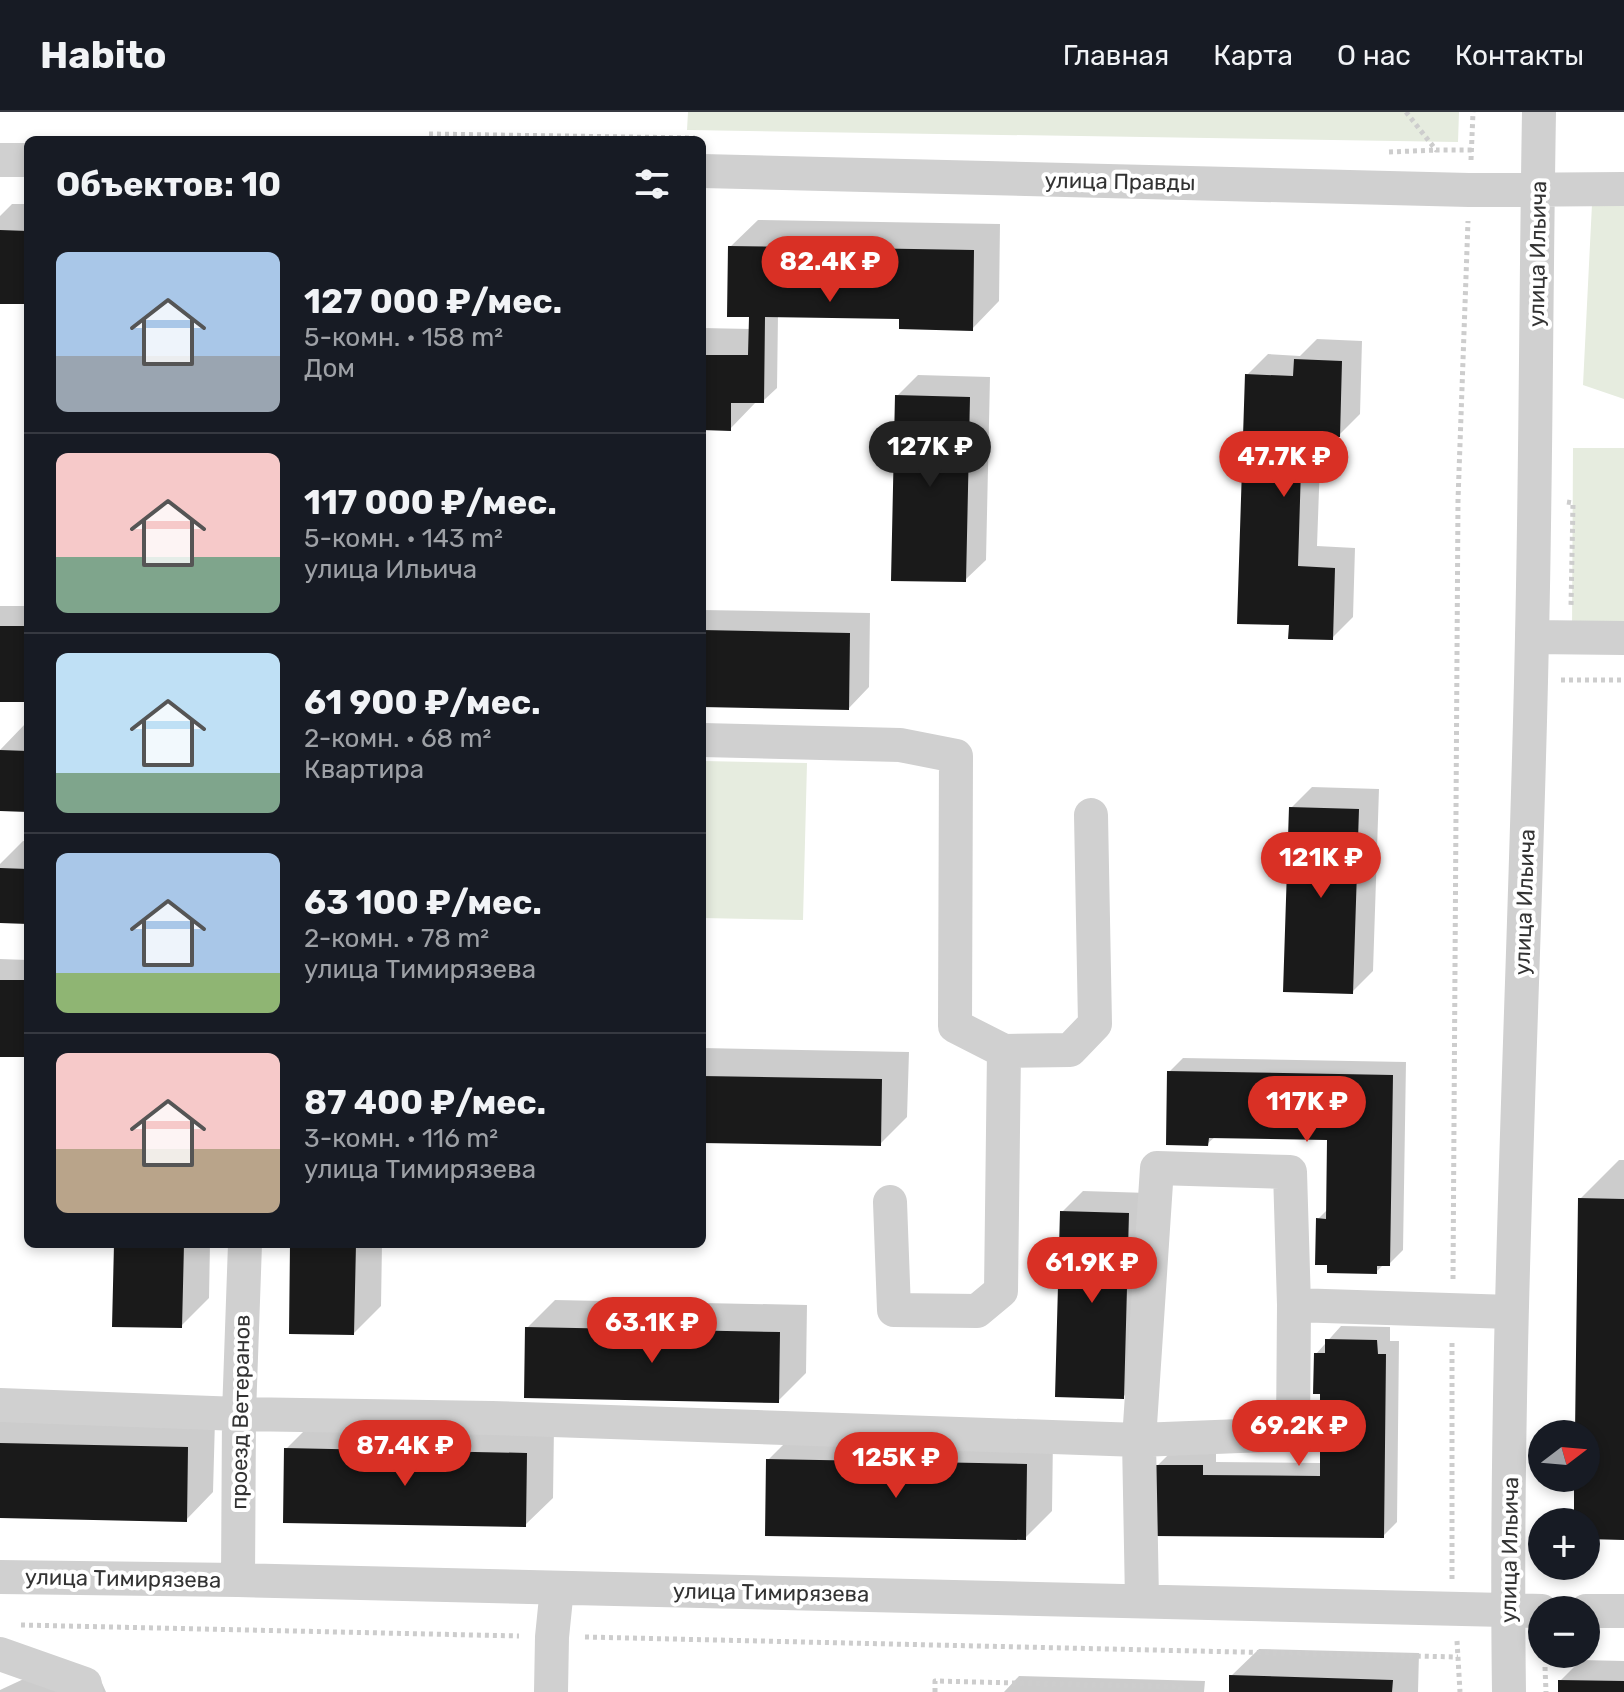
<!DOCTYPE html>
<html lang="ru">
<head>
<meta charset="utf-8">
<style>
  body { margin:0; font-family:Rubik,sans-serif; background:#20242c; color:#f1f3f6; height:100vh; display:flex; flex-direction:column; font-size:30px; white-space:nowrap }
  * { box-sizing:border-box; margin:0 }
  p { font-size:26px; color:#9ea1a6 }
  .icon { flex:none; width:44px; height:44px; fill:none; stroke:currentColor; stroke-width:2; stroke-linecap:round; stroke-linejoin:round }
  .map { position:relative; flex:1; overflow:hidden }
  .sheet { position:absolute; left:24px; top:24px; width:682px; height:1112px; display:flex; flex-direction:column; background:#171b24; border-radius:12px; box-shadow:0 4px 12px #0003 }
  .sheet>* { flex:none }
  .needle { width:52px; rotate:74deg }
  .tools { position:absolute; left:1528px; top:1308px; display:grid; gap:16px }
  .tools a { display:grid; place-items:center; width:72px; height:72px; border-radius:50%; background:#171b24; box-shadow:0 4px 12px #0003; font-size:40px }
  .price { position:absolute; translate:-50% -68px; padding:0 18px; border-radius:28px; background:#d93025; color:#fff; font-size:26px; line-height:52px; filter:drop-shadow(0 2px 4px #0008) }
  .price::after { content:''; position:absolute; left:50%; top:48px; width:24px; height:18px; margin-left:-12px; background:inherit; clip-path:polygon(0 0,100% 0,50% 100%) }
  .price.active { background:#222; color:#fff }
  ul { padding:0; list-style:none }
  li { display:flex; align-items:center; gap:24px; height:200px; padding:0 32px }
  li+li { border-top:2px solid #363941 }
  li span { display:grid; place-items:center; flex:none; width:224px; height:160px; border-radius:12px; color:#555 }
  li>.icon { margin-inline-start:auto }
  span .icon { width:96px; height:96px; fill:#fffc; stroke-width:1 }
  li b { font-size:34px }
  h2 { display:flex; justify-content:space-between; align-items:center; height:96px; padding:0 32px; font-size:34px }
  header { display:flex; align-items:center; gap:48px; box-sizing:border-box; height:112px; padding:0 40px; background:#171b24; border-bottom:2px solid #363941 }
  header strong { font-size:38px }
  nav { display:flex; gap:44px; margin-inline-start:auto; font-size:28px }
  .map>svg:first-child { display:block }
</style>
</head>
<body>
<header>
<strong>Habito</strong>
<nav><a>Главная</a><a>Карта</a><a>О нас</a><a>Контакты</a></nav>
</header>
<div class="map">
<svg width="1624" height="1580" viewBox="0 0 1624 1580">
  <rect width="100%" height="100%" fill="#fff"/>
  <path fill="#e6ecdf" d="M688,0h771l-1,30 -771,-12z
    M1592,92l32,1v194l-41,-14z
    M1573,336h51v188h-52z
    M703,649l104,2 -4,157 -101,-2z"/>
  <path fill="#0003" d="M12,92h16v98h-28v-86z
    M758,108l242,4 -1,77 -27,28 -71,-12 -123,-2 -1,73 -14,13h-6l-27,28 -28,-1v-100l49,1v-14l-21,-68z
    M1317,227l45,2 -2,73 -21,21 -18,-1 -4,112 38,2 -2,69 -21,21 -41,-15 -44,-248 21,-21 32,2z
    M918,263l72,2 -4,183 -21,20 -68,-184z
    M0,494h28v94h-28z
    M702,498l168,3 -1,74 -20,21 -147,-3z
    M26,611l2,1v86l-28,-1v-59z
    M1312,675l67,2 -6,182 -21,21 -61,-184z
    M23,729h5v81l-28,-1v-57z
    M0,847l28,1v95h-28z
    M702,936l207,4 -2,65 -27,27 -178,-3z
    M1183,946l223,4 -3,188 -14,14h-5l-8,8 -58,-53 10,-10 1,-71 -113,-2 -9,8 -38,-72z
    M1619,1048h5v378l-38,-1v-15h-10v-44h10v-44h-9l3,-235z
    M1083,1079l66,2 -5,183 -21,21 -61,-185z
    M116,1132h94l-1,54 -28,28z
    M292,1132h90l-1,62 -27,27z
    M555,1188l252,5 -1,68 -28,28 -251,-73z
    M1341,1214l49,1v14h9l-2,181 -14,14 -226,-70 14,-14h45v10l106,1v-71l-6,-38z
    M0,1304l215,4 -2,72 -27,28 -186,-4z
    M314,1309l240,5 -1,72 -28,27 -239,-76z
    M796,1320l257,5 -1,74 -27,27 -257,-78z
    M1259,1537l160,4 -1,39h-187v-16z
    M1581,1548l43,1v31h-64v-11z
    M43,1558l59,13 4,9h-106v-2z
    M1019,1564l186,5 -1,11h-200z"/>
  <path fill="#1a1a1a" d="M0,118l28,1v73h-28z
    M728,134l246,4 -1,81 -74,-2v-10l-134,-2 -1,86h-33v28l-29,-1v-75h46l1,-38h-22z
    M1294,247l48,2 -2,76 -38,-1 -4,130 37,2 -2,72 -45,-1 1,-14 -52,-1 8,-250 48,2z
    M895,283l75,2 -4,185 -75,-1z
    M0,514h28v76h-28z
    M702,518l148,3 -1,77 -147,-3z
    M0,638l28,1v61l-28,-1z
    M1289,695l70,2 -6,185 -70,-2z
    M0,756l28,1v55l-28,-1z
    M0,868h28v77h-28z
    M1167,959l226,4 -3,191h-13v8l-50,-1v-8h-12l1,-47 10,1 1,-79 -118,-2 -1,8 -42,-1z
    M702,964l180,3 -1,67 -179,-3z
    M1578,1086l46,1v341l-38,-1v-17h-12v-44h12v-44h-11z
    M1060,1099l69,2 -5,186 -69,-2z
    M114,1132h70l-2,84 -70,-1z
    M290,1132h66l-2,91 -65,-1z
    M525,1215l255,5 -1,71 -255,-5z
    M1325,1227l52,1 1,14h8l-2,184 -230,-2 1,-71h48v10l117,1v-82h-7l1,-41h11z
    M0,1331l188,4 -1,75 -187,-4z
    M284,1336l243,5 -1,74 -243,-4z
    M766,1347l261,5 -1,76 -261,-4z
    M1229,1563l164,5 -1,12h-163z
    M1558,1568l66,1v11h-66z"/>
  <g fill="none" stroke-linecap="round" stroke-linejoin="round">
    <path stroke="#cdcdcd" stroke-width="5" stroke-dasharray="4 4" stroke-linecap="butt" d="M1406,0l30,38h36
      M429,22l266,4
      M1389,40l47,-2
      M1471,48l2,-48
      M1567,390l6,1 -2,103
      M1561,568h63
      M1453,1167l5,-779 10,-279
      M1452,1467v-238
      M21,1513l498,11
      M585,1525l873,20
      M1457,1529l3,51
      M1545,1555l1,25
      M935,1580v-11l246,6v5"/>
    <path stroke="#d0d0d0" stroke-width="34" d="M0,48h28
      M702,59l767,19 155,-1
      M1532,525l92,1
      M702,628l198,5 56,11 -1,270 49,25 66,-1 25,-26 -4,-209
      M890,1090l4,108 83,1 24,-20 3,-240
      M1294,1193l217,7
      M0,1293l239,9 253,4 647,22 154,-6 1,-129 -4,-133 -133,-4 -18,272 3,160
      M0,1465l238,3 1304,31
      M238,1468l1,-166 6,-170
      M1586,1499h38
      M0,1542l85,30 1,8
      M551,1580l1,-55 5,-49
      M1509,1580c-5,-352 16,-704 23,-1056 4,-175 4,-349 7,-524"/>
  </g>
  <g text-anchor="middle" stroke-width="8" stroke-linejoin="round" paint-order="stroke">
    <g font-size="22" fill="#333" stroke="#fff">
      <text transform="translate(1120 69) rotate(1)" y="8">улица Правды</text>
      <text transform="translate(1537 142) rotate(-89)" y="8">улица Ильича</text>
      <text transform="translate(1524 790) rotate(-88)" y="8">улица Ильича</text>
      <text transform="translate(240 1300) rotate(-89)" y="8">проезд Ветеранов</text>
      <text transform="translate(1509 1438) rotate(-89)" y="8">улица Ильича</text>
      <text transform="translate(123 1466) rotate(1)" y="8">улица Тимирязева</text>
      <text transform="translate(771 1480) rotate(1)" y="8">улица Тимирязева</text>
    </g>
  </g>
</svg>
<div class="tools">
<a><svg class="needle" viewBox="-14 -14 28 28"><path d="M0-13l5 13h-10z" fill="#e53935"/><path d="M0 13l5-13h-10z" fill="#9ea1a6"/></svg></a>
<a>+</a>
<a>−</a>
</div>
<b class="price" style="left:830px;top:192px">82.4K ₽</b>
<b class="price active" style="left:930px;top:377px">127K ₽</b>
<b class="price" style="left:1284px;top:387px">47.7K ₽</b>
<b class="price" style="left:1321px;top:788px">121K ₽</b>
<b class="price" style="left:1307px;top:1032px">117K ₽</b>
<b class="price" style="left:1092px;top:1193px">61.9K ₽</b>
<b class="price" style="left:652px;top:1253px">63.1K ₽</b>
<b class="price" style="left:1299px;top:1356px">69.2K ₽</b>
<b class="price" style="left:405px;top:1376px">87.4K ₽</b>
<b class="price" style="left:896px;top:1388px">125K ₽</b>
<section class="sheet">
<h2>Объектов: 10<svg class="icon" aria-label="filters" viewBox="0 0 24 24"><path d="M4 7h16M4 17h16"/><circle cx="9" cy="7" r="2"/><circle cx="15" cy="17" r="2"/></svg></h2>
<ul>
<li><span style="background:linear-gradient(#a9c7e8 65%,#9aa5b1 0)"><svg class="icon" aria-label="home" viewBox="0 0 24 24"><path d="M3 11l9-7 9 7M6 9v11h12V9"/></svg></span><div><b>127 000 ₽/мес.</b><p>5-комн. · 158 m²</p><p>Дом</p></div></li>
<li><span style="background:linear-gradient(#f6c9c9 65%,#7fa58c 0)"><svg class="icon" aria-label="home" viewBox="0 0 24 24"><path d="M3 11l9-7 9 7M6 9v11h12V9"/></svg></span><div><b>117 000 ₽/мес.</b><p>5-комн. · 143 m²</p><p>улица Ильича</p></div></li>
<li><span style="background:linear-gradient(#bfe0f5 75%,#7fa58c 0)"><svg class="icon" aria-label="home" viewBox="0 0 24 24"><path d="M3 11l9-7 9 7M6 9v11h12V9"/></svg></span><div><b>61 900 ₽/мес.</b><p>2-комн. · 68 m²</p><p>Квартира</p></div></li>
<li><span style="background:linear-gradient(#a9c7e8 75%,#8fb573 0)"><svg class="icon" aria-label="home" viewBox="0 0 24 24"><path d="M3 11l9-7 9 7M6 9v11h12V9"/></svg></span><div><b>63 100 ₽/мес.</b><p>2-комн. · 78 m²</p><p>улица Тимирязева</p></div></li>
<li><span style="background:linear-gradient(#f6c9c9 60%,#b9a48a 0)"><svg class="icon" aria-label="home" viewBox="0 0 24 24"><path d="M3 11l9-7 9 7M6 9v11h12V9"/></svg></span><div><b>87 400 ₽/мес.</b><p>3-комн. · 116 m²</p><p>улица Тимирязева</p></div></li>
</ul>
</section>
</div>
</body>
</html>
